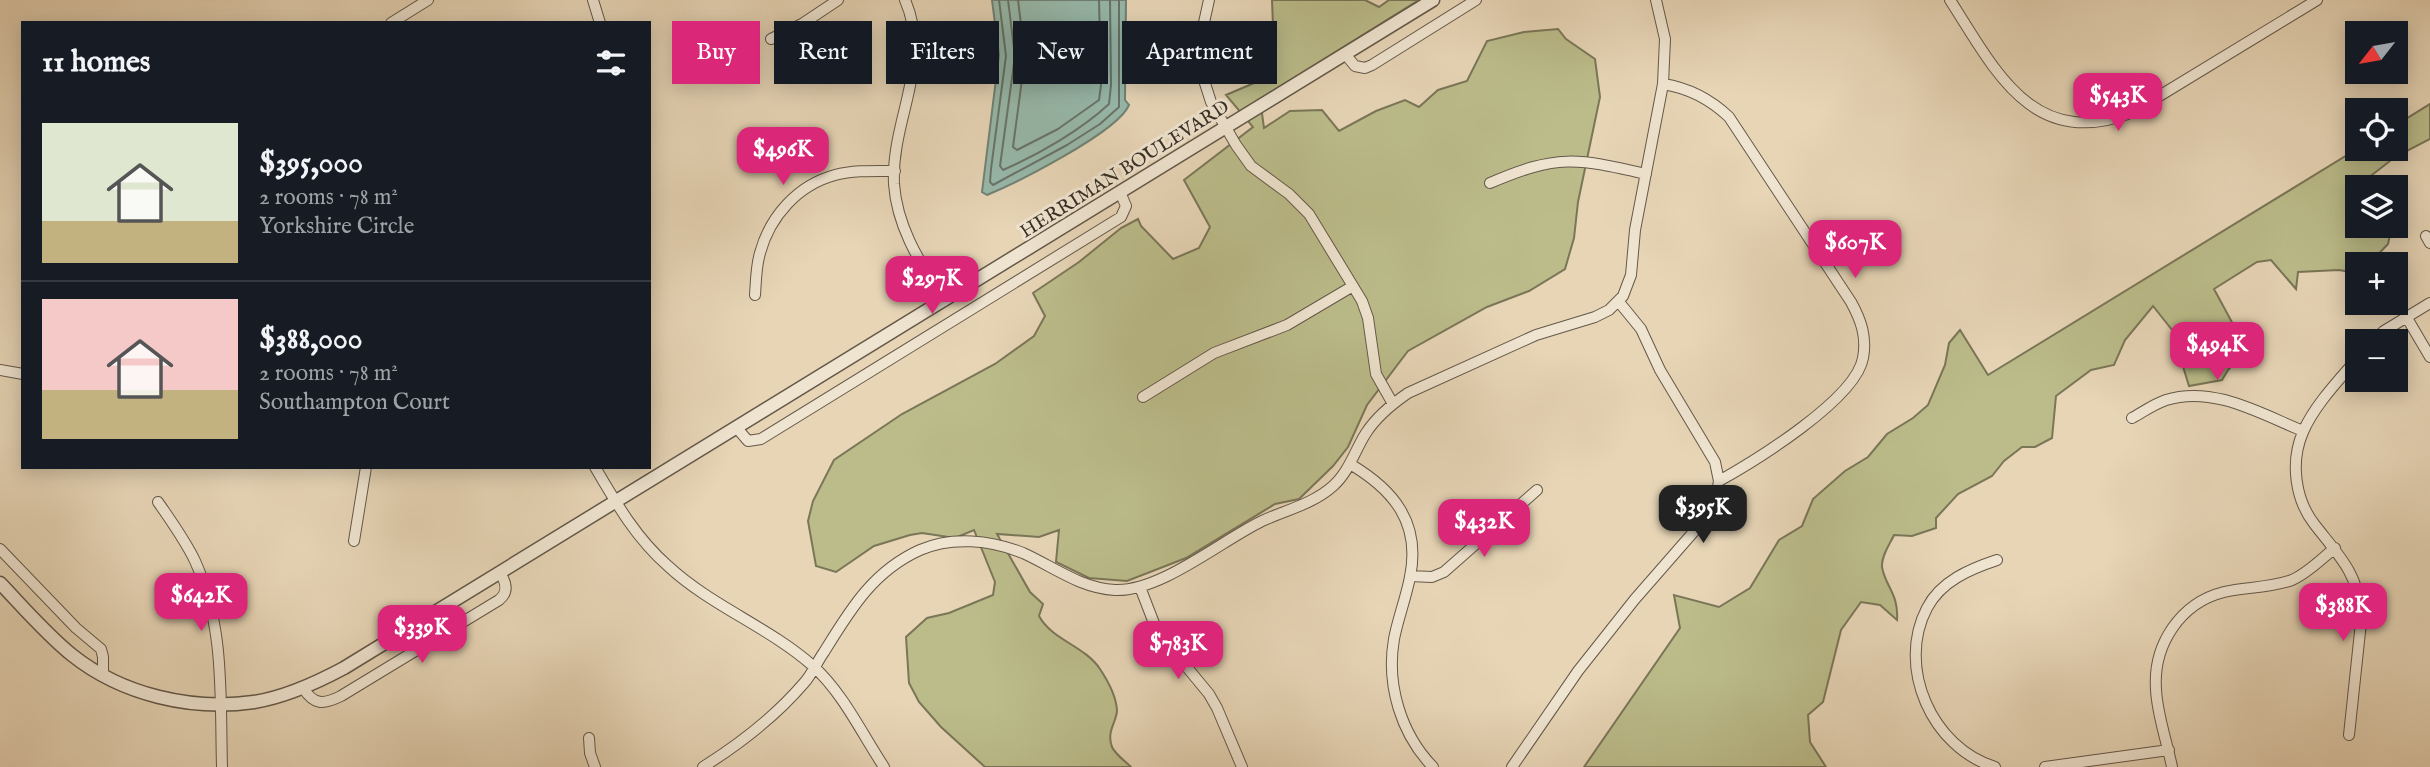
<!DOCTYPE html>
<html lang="en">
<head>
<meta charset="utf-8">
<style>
  body { margin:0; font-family:"IM FELL English",serif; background:#242831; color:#f1f3f6; height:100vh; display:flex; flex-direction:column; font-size:26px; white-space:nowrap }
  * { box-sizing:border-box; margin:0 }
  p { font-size:23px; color:#9ea1a6 }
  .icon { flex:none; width:38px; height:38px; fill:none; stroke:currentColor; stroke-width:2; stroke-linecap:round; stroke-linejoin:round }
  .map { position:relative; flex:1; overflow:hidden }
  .panel { position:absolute; left:21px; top:21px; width:630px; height:448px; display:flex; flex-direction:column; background:#171b24; border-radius:0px; box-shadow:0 4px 18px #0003 }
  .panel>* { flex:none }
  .guide { position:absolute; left:672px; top:21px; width:665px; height:63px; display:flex; gap:14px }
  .needle { width:46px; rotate:239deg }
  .fabs { position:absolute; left:2345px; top:21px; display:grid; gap:14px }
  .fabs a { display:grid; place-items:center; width:63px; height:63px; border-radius:0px; background:#171b24; box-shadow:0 4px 18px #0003; font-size:35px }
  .price { position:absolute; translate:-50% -60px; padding:0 16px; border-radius:14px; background:#db2777; color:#fff; font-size:23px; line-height:46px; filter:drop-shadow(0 2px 4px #0008) }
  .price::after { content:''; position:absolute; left:50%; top:42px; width:21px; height:16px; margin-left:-10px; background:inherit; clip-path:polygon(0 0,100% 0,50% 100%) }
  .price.active { background:#222; color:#fff }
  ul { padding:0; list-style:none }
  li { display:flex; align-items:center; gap:21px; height:175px; padding:0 21px }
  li+li { border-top:2px solid #363941 }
  li span { display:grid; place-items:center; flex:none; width:196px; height:140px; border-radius:0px; color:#555 }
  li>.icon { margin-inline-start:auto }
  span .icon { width:84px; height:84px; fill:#fffc; stroke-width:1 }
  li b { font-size:30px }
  h2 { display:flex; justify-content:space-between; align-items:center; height:84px; padding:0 21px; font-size:30px }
  .pill { padding:0 24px; border-radius:0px; background:#171b24; box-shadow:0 4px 18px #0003; font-size:24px; line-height:63px }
  .pill.active { background:#db2777; color:#fff }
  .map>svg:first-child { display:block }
</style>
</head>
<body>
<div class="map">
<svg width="2430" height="767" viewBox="0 0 2430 767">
  <rect width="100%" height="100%" fill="#e7d5b6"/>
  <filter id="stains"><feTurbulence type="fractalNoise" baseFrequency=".00286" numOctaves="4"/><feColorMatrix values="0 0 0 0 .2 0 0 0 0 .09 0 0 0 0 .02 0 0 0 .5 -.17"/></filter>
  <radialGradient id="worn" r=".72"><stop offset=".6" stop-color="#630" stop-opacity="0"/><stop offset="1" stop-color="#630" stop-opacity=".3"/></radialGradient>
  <path fill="#bbbc8a" stroke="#7a7658" stroke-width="2" d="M1272,0h93l14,7 10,-7h30l-159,99 4,29 26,-17 32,-1 17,21 37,-20 29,-11 14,7 19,-17 29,-9 20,-40 37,-9 34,-3 8,10 29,20 5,38 -22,105 -4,36 -9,31 -36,22 -42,16 -79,44 -41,54 -19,42 -15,19 -34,33 -24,5 -89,54 -59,23 -38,-3 -33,-16 3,-32 -20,7 -42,-3 33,58 13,12 -4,12c13,24 46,30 61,53 8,12 16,27 17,41 0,12 -11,21 -5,37 3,7 13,14 19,20h-146l-44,-40 -22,-25 -10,-19 -3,-46 21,-19 22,-5 44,-18 2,-13 -21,-52 -19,8 -33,-5 -12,2 -36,11 -38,26 -20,-6 -8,-45 5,-20 21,-41 68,-46 93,-50 39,-28 11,-20 -12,-23 46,-31 42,-34 17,-9 3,7 32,33 26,-11 11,-21 -26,-47 69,-53 -27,-32 40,-17 8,-25z
    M2430,104v35l-35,18 -45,35 7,4v30h35l-4,18 -19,20h-12v9l-18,-3 -41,2 -2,17 -25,-29 -14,2 -43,27 33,61 -19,20 -6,10 -33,6 -8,-26 -1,-20 -27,-34 -28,34 -11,25 -23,5 -35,26 -4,42 -17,9h-13l-18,14 -12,15 -34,18 -22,24v10l-24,8 -18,-1c-4,9 -13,21 -12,32 3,19 17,27 15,53l-17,-15 -19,-3 -20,28 -18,72 -15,13 2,27 16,25h-242l96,-139 -6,-33 45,12 31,-19 29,-48 23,-14 11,-27 32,-28 23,-14 19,-23 26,-16 15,-13 17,-40 4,-22 11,-13 28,45 369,-226h39v-24z"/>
  <path fill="#97b9ab" stroke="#718275" stroke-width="2" d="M992,0h134l-1,100 4,5c-11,27 -113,78 -142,90l-5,-3 17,-137z"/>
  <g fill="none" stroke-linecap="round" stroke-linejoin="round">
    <path stroke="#687468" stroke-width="2" d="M999,0l7,56 -15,113 -1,13 3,3 74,-40 33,-21 19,-17v-107
      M1008,0l7,56 -15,110 3,4c35,-15 78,-40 106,-66l2,-19 -1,-85
      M1018,0l7,57 -12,90 4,3 41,-21 41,-29 2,-15 -2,-85"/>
    <defs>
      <path id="minor" d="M593,0l7,23
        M905,0c28,65 -14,118 -11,184 3,44 27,80 50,117
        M1209,0l-8,36 -1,18 2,20 9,28 25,43 15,21 38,28 20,20 53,87 6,17 8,56 17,30
        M1950,0c45,70 83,152 183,112l184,-112
        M391,23l37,-23
        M771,39l31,-15 36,-24
        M1345,54l10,12 10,2 7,-3 104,-65
        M1663,84c26,4 47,15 66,33l122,185c10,18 16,35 12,56 -7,41 -108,103 -144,123
        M1490,183c67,-29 87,-25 156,-9
        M2426,236l4,7
        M755,295c1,-14 1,-29 5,-42 10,-37 38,-68 75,-78 19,-5 40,-4 60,-4
        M2407,318l23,39
        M2373,341l11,-10 46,-28
        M0,370l23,4
        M1143,397l71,-44 73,-28 66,-39
        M2132,418c11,-6 22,-14 34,-18 47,-15 95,14 137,31
        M736,427l12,14 13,-2 360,-222 5,-11 -6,-14
        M1350,464c44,26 71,59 60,113 -4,21 -12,41 -16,62 -8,46 7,95 39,128
        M595,467c21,36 41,71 73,99 43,40 101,61 145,100 30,27 49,68 71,101
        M158,502c13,19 27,38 37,59 30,66 25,135 27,206
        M354,541l12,-74
        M0,549l76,79 25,21 2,8v18
        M1410,576l22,1 12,-5 93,-82
        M1140,587l17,44 52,63 8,14 25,59
        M303,688c11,17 20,17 38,8l158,-96c10,-8 7,-18 1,-27
        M2349,735l13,-122c-6,-42 -22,-56 -47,-88 -20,-25 -25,-63 -12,-93 11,-26 35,-51 54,-73
        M589,738l1,15 5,14
        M703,767c38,-24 72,-50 101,-84 8,-9 13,-21 20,-31 26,-42 49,-81 96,-102 32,-14 71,-10 103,3 31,14 57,35 92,37 45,2 106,-49 147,-69 24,-11 51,-17 71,-35 16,-14 22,-36 33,-53 11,-17 26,-29 42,-40l128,-58 59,-18 14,-7 14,-14 8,-21 4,-45 28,-146 2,-45 -9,-39
        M1512,767l66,-96 57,-72 69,-79 13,-28 2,-11 -4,-19 -55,-92 -19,-41 -22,-27
        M1995,767c-63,-19 -99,-100 -68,-159 14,-27 43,-39 70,-48
        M2045,767l124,-17
        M2172,767c-5,-26 -15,-52 -16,-78 -3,-44 24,-86 68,-97 22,-5 46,-4 68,-12 16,-7 29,-21 43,-32"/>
      <path id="tertiary" d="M0,583c23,24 46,51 72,72 50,40 120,56 182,47 32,-5 62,-19 90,-34l1089,-668"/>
    </defs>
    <use href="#minor" stroke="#645849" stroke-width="12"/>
    <use href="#tertiary" stroke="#645849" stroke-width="15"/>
    <use href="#minor" stroke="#efe4d0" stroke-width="10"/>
    <use href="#tertiary" stroke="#efe4d0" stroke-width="12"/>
  </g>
  <g text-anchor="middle" stroke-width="6" stroke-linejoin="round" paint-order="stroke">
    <g font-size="19" fill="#392f25" stroke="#efe4d0">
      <text transform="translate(1124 168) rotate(-32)" y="7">HERRIMAN BOULEVARD</text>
    </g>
  </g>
  <rect width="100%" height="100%" filter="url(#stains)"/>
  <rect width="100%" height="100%" fill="url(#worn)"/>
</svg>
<div class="fabs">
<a><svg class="needle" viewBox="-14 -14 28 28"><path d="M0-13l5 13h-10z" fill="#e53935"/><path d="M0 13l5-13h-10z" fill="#9ea1a6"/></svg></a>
<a><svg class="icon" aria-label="locate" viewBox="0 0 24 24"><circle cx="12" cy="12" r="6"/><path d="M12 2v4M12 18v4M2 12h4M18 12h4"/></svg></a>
<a><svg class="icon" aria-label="layers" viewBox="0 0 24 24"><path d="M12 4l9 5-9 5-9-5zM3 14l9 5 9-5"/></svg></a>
<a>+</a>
<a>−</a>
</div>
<b class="price" style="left:2118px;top:133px">$543K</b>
<b class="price" style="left:783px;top:187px">$496K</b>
<b class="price" style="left:1855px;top:280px">$607K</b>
<b class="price" style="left:932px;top:316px">$297K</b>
<b class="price" style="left:2217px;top:382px">$494K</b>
<b class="price active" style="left:1703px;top:545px">$395K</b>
<b class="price" style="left:1484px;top:559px">$432K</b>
<b class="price" style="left:201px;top:633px">$642K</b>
<b class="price" style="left:2343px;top:643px">$388K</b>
<b class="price" style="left:422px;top:665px">$339K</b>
<b class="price" style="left:1178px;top:681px">$783K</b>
<div class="guide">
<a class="pill active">Buy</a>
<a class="pill">Rent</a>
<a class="pill">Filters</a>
<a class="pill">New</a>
<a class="pill">Apartment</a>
</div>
<section class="panel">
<h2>11 homes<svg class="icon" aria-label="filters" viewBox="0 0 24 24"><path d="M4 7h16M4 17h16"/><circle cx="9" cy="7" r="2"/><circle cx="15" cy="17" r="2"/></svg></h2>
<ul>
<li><span style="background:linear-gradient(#dfe7d0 70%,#c2b280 0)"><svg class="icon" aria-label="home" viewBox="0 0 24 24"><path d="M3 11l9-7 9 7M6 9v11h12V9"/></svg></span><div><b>$395,000</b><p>2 rooms · 78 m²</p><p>Yorkshire Circle</p></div></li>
<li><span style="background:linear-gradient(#f6c9c9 65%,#c2b280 0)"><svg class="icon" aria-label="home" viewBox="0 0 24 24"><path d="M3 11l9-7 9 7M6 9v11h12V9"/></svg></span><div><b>$388,000</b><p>2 rooms · 78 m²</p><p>Southampton Court</p></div></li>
</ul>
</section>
</div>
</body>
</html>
